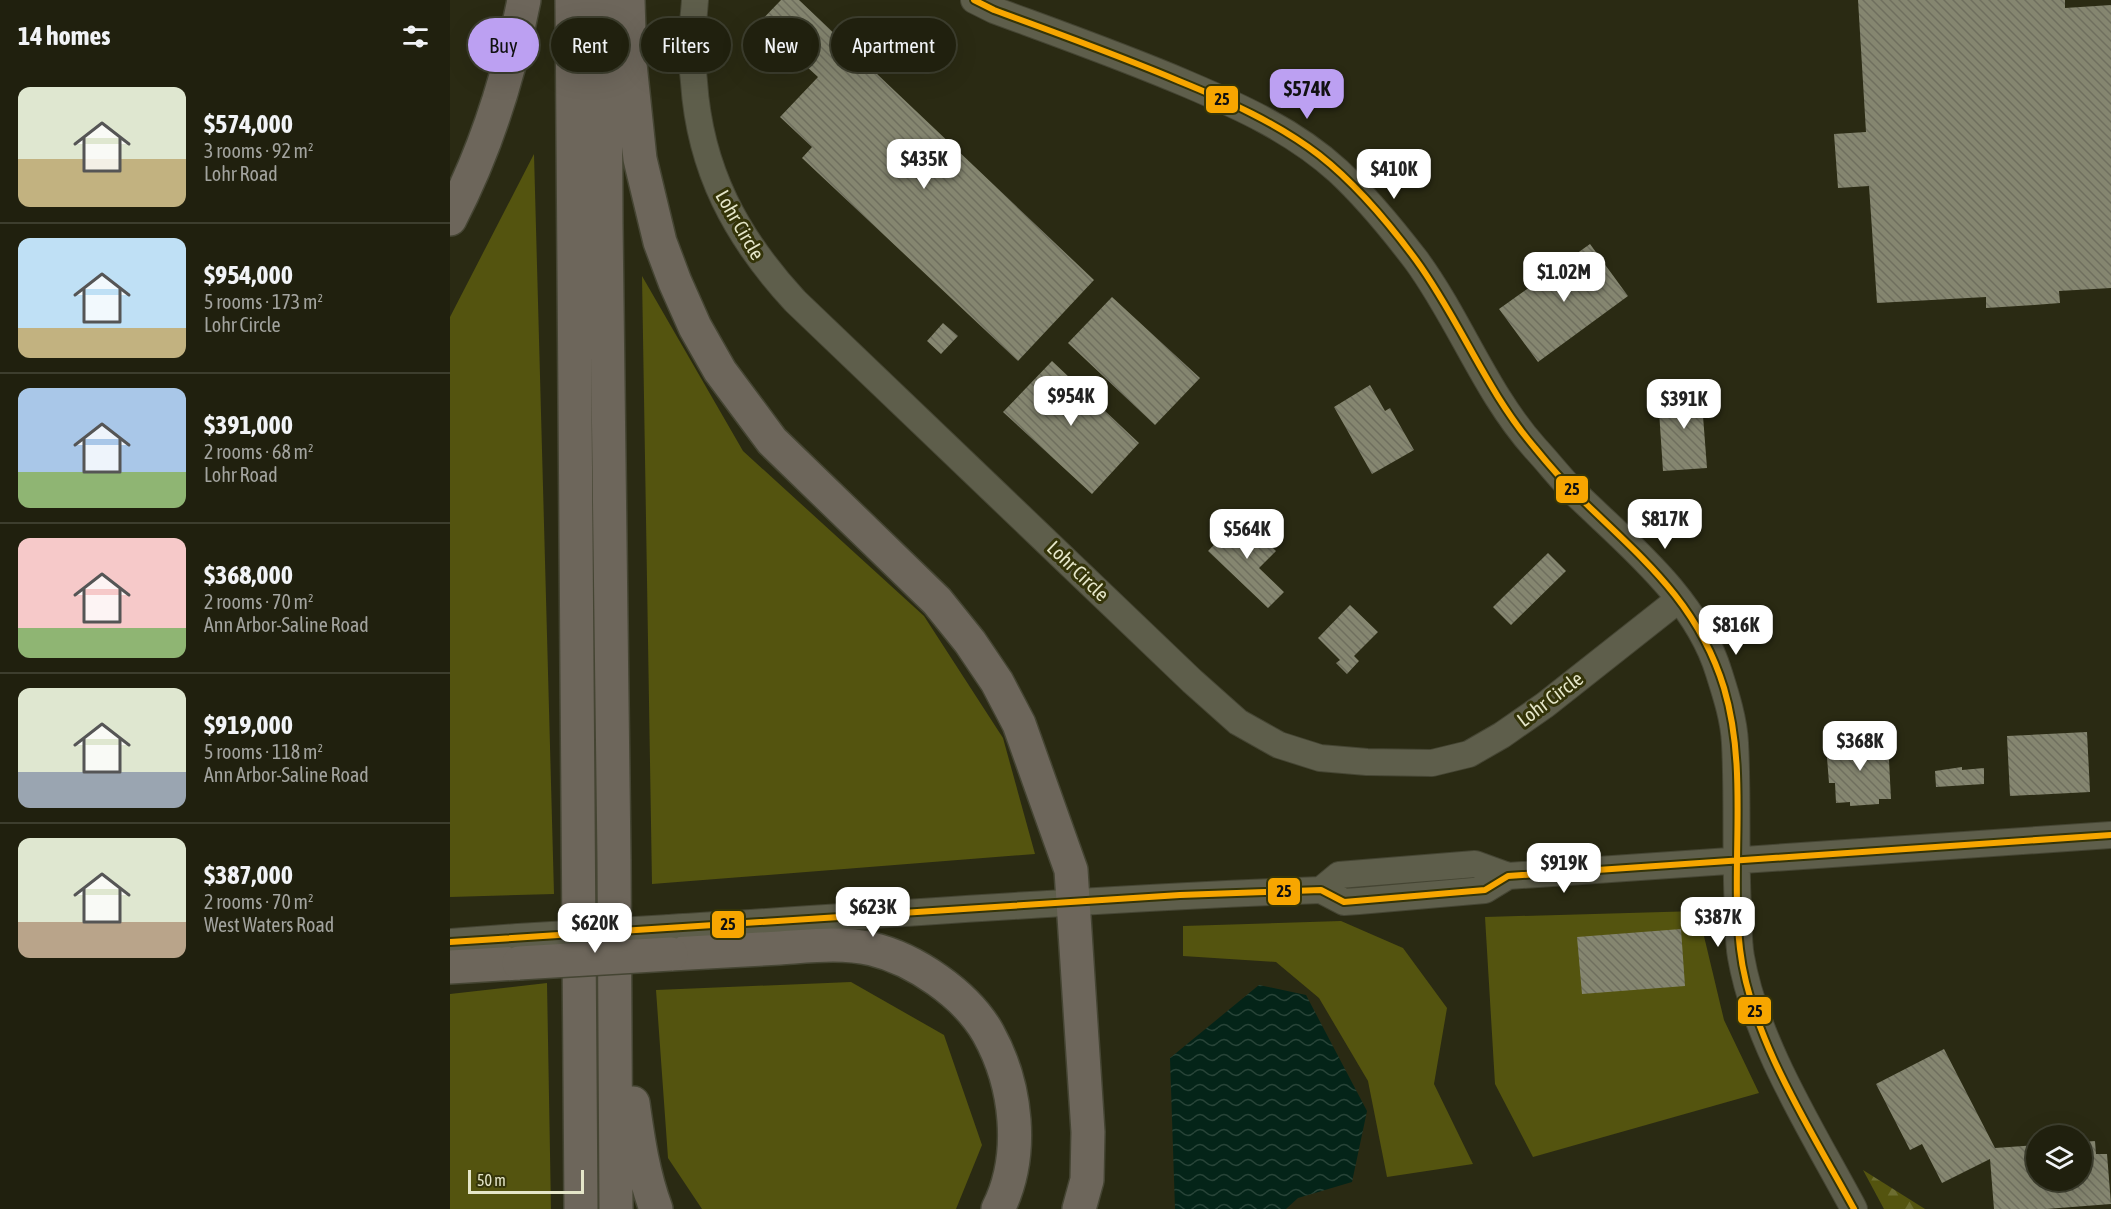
<!DOCTYPE html>
<html lang="en">
<head>
<meta charset="utf-8">
<style>
  body { margin:0; font-family:"Asap Condensed",sans-serif; background:#282817; color:#f1f3f6; height:100vh; display:flex; flex-direction:column; font-size:22px; white-space:nowrap }
  * { box-sizing:border-box; margin:0 }
  p { font-size:20px; color:#a2a39e }
  .icon { flex:none; width:33px; height:33px; fill:none; stroke:currentColor; stroke-width:2; stroke-linecap:round; stroke-linejoin:round }
  .map { position:relative; flex:1; overflow:hidden }
  .drawer { display:flex; flex-direction:column; background:#20200e; width:450px }
  .drawer>* { flex:none }
  .banner { position:absolute; left:18px; top:18px; width:570px; height:54px; display:flex; gap:12px }
  .fabs { position:absolute; left:1576px; top:1125px; display:grid; gap:12px }
  .fabs a { display:grid; place-items:center; width:66px; height:66px; border-radius:50%; background:#20200e; box-shadow:0 6px 24px #0002,0 0 0 2px #3d3e2e; font-size:30px }
  .scale { position:absolute; left:18px; bottom:15px; width:116px; box-sizing:border-box; padding-left:6px; border:3px solid #e5e6c9; border-top:0; font-size:16px; line-height:21px; white-space:nowrap; color:#e5e6c9; -webkit-text-stroke:4px #343409; paint-order:stroke }
  .price { position:absolute; translate:-50% -51px; padding:0 14px; border-radius:12px; background:#fff; color:#222; font-size:20px; line-height:39px; filter:drop-shadow(0 2px 3px #0008) }
  .price::after { content:''; position:absolute; left:50%; top:36px; width:18px; height:14px; margin-left:-9px; background:inherit; clip-path:polygon(0 0,100% 0,50% 100%) }
  .price.current { background:#bca0f2; color:#111 }
  ul { padding:0; list-style:none }
  li { display:flex; align-items:center; gap:18px; height:150px; padding:0 18px }
  li+li { border-top:2px solid #3d3e2e }
  li span { display:grid; place-items:center; flex:none; width:168px; height:120px; border-radius:12px; color:#555 }
  li>.icon { margin-inline-start:auto }
  span .icon { width:72px; height:72px; fill:#fffc; stroke-width:1 }
  li b { font-size:26px }
  h2 { display:flex; justify-content:space-between; align-items:center; height:72px; padding:0 18px; font-size:26px }
  .chip { padding:0 21px; border-radius:27px; background:#20200e; box-shadow:0 6px 24px #0002,0 0 0 2px #3d3e2e; font-size:21px; line-height:54px }
  .chip.current { background:#bca0f2; color:#111 }
  main { display:flex; flex:1; min-height:0 }
  .map>svg:first-child { display:block }
</style>
</head>
<body>
<main>
<section class="drawer">
<h2>14 homes<svg class="icon" aria-label="filters" viewBox="0 0 24 24"><path d="M4 7h16M4 17h16"/><circle cx="9" cy="7" r="2"/><circle cx="15" cy="17" r="2"/></svg></h2>
<ul>
<li><span style="background:linear-gradient(#dfe7d0 60%,#c2b280 0)"><svg class="icon" aria-label="home" viewBox="0 0 24 24"><path d="M3 11l9-7 9 7M6 9v11h12V9"/></svg></span><div><b>$574,000</b><p>3 rooms · 92 m²</p><p>Lohr Road</p></div></li>
<li><span style="background:linear-gradient(#bfe0f5 75%,#c2b280 0)"><svg class="icon" aria-label="home" viewBox="0 0 24 24"><path d="M3 11l9-7 9 7M6 9v11h12V9"/></svg></span><div><b>$954,000</b><p>5 rooms · 173 m²</p><p>Lohr Circle</p></div></li>
<li><span style="background:linear-gradient(#a9c7e8 70%,#8fb573 0)"><svg class="icon" aria-label="home" viewBox="0 0 24 24"><path d="M3 11l9-7 9 7M6 9v11h12V9"/></svg></span><div><b>$391,000</b><p>2 rooms · 68 m²</p><p>Lohr Road</p></div></li>
<li><span style="background:linear-gradient(#f6c9c9 75%,#8fb573 0)"><svg class="icon" aria-label="home" viewBox="0 0 24 24"><path d="M3 11l9-7 9 7M6 9v11h12V9"/></svg></span><div><b>$368,000</b><p>2 rooms · 70 m²</p><p>Ann Arbor-Saline Road</p></div></li>
<li><span style="background:linear-gradient(#dfe7d0 70%,#9aa5b1 0)"><svg class="icon" aria-label="home" viewBox="0 0 24 24"><path d="M3 11l9-7 9 7M6 9v11h12V9"/></svg></span><div><b>$919,000</b><p>5 rooms · 118 m²</p><p>Ann Arbor-Saline Road</p></div></li>
<li><span style="background:linear-gradient(#dfe7d0 70%,#b9a48a 0)"><svg class="icon" aria-label="home" viewBox="0 0 24 24"><path d="M3 11l9-7 9 7M6 9v11h12V9"/></svg></span><div><b>$387,000</b><p>2 rooms · 70 m²</p><p>West Waters Road</p></div></li>
</ul>
</section>
<div class="map">
<svg width="1661" height="1209" viewBox="0 0 1661 1209">
  <defs>
    <pattern id="forest-firs" width="22" height="20" patternUnits="userSpaceOnUse" patternTransform="scale(1.5)"><rect width="22" height="20" fill="#54540f"/><path d="M5 1l3.5 6h-7zM16 11l3.5 6h-7z" fill="#6c6d31"/></pattern>
    <pattern id="water-waves" width="16" height="10" patternUnits="userSpaceOnUse" patternTransform="scale(1.5)"><rect width="16" height="10" fill="#042418"/><path d="M0 5q4-4 8 0t8 0" fill="none" stroke="#284438"/></pattern>
    <pattern id="building-back-hatch" width="6" height="6" patternUnits="userSpaceOnUse" patternTransform="scale(1.5)"><rect width="6" height="6" fill="#858670"/><path d="M-1 5l2 2M0 0l6 6M5-1l2 2" fill="none" stroke="#6f6f5e"/></pattern>
  </defs>
  <rect width="100%" height="100%" fill="#2a2a13"/>
  <path fill="#54540f" d="M84,154l20,740 -104,3v-580z
    M192,276l101,175 181,165 79,122 32,116 -383,30z
    M1248,911l26,109 35,73 -226,64 -38,-73 -10,-167z
    M891,921l62,27 44,60 -13,76 39,80 -86,13 -19,-96 -49,-83 -43,-36 -93,-6v-30z
    M401,982l93,53 38,110 -26,64h-254l-34,-51 -12,-168z
    M97,983l4,226h-101v-215z"/>
  <path fill="url(#forest-firs)" d="M1413,1170l62,39h-41z"/>
  <path fill="url(#water-waves)" d="M809,985l47,10 61,116 -15,71 -54,16 -12,11h-111l-5,-151z"/>
  <path fill="url(#building-back-hatch)" d="M331,0h18l295,280 -76,81 -216,-203 10,-11 -32,-30 38,-40 -59,-54z
    M1408,0h207v8l46,-3v283l-52,3 1,12 -26,2 -48,3v-11l-109,6 -8,-117 -31,2 -4,-54 32,-2z
    M1140,244l38,52 -90,66 -39,-53z
    M662,297l88,81 -45,47 -87,-82z
    M493,323l15,13 -17,18 -14,-13z
    M602,361l87,82 -47,51 -89,-82z
    M920,385l15,26 5,-3 24,42 -42,24 -38,-67z
    M1260,392l1,23 -8,1 4,52 -44,3 -5,-75z
    M791,517l35,34 -17,17 25,24 -16,16 -60,-57z
    M1098,553l18,18 -55,54 -18,-18z
    M900,605l28,27 -24,24 5,5 -12,13 -11,-11 4,-3 -22,-22z
    M1637,732l3,60 -80,4 -3,-60z
    M1438,741l3,58h-12v5l-29,2v-4l-14,1 -1,-20h-6l-3,-38z
    M1512,767v3l22,-2v16l-48,3 -1,-16z
    M1231,929l4,57 -103,8 -5,-57z
    M1494,1049l51,99 42,-3v35h45v-38l13,-1 1,13h11l4,50 -65,5h-52l-4,-50 -48,24 -20,-39 -12,6 -34,-66z"/>
  <g fill="none" stroke-linecap="round" stroke-linejoin="round">
    <defs>
      <path id="secondary" d="M245,0c-1,15 -3,30 -4,46 0,12 2,24 3,36 6,88 42,155 101,219l397,380 46,41 41,23 41,13 47,4 65,1 37,-9 33,-19 43,-30 133,-105
        M524,0l20,10c65,24 130,47 193,74 54,23 107,47 151,87 28,26 55,59 78,89 44,60 69,132 119,188 14,15 27,32 42,47 53,51 120,105 142,178 7,22 15,47 16,70 3,55 0,111 3,166 1,16 0,32 3,48 15,86 72,175 113,252
        M871,890l18,-15 136,-11 33,12 603,-41
        M219,928c218,-13 435,-30 652,-38l23,12 15,-1 126,-11 23,-14
        M0,942l68,-5"/>
      <path id="highway" d="M122,0l9,1209
        M155,0l1,224 8,636 2,349
        M178,0l2,64 10,95 20,83 15,40 20,45 25,44 52,70 165,160 33,41 27,40 22,42 52,146 17,262 -1,48 -8,29
        M0,219c36,-69 59,-142 74,-219
        M221,954c36,-2 73,-4 109,-6 30,-2 62,-6 92,1 42,10 94,45 116,84 29,52 37,122 10,176
        M0,967l69,-4
        M183,1103c5,36 10,71 23,106"/>
    </defs>
    <use href="#secondary" stroke="#454533" stroke-width="28"/>
    <use href="#highway" stroke="#454533" stroke-width="36"/>
    <use href="#secondary" stroke="#5e5e4b" stroke-width="26"/>
    <use href="#highway" stroke="#6d665b" stroke-width="33"/>
    <defs>
      <path id="secondary-bridge" d="M68,937l151,-9"/>
      <path id="highway-bridge" d="M69,963l152,-9"/>
    </defs>
    <use href="#secondary-bridge" stroke="#454533" stroke-width="28" stroke-linecap="butt"/>
    <use href="#highway-bridge" stroke="#454533" stroke-width="36" stroke-linecap="butt"/>
    <use href="#secondary-bridge" stroke="#5e5e4b" stroke-width="26"/>
    <use href="#highway-bridge" stroke="#6d665b" stroke-width="33"/>
    <defs>
      <path id="bus-1" d="M524,0l20,10c62,23 124,45 185,71 49,20 98,42 140,74 37,29 69,67 97,105 44,60 70,131 119,188 13,16 27,32 42,47 62,61 120,105 147,193 25,84 6,174 16,261 10,88 72,183 114,260
        M0,942l730,-47 141,-5 23,12 141,-12 23,-14 603,-41"/>
    </defs>
    <use href="#bus-1" stroke="#343409" stroke-width="10"/>
    <use href="#bus-1" stroke="#f7a600" stroke-width="6"/>
  </g>
  <g text-anchor="middle" stroke-width="6" stroke-linejoin="round" paint-order="stroke">
    <g font-size="20" fill="#e5e6c9" stroke="#343409">
      <text transform="translate(290 225) rotate(60)" y="7">Lohr Circle</text>
      <text transform="translate(628 571) rotate(44)" y="7">Lohr Circle</text>
      <text transform="translate(1100 699) rotate(-37)" y="7">Lohr Circle</text>
    </g>
  </g>
  <g stroke="#343409" stroke-width="2">
    <rect x="755" y="85" width="34" height="29" rx="6" fill="#f7a600"/>
    <rect x="1105" y="475" width="34" height="29" rx="6" fill="#f7a600"/>
    <rect x="817" y="877" width="34" height="29" rx="6" fill="#f7a600"/>
    <rect x="261" y="910" width="34" height="29" rx="6" fill="#f7a600"/>
    <rect x="1287" y="996" width="35" height="29" rx="6" fill="#f7a600"/>
  </g>
  <g font-size="16" text-anchor="middle" font-weight="bold" fill="#111">
    <text x="772" y="105">25</text>
    <text x="1122" y="495">25</text>
    <text x="834" y="897">25</text>
    <text x="278" y="930">25</text>
    <text x="1305" y="1017">25</text>
  </g>
</svg>
<div class="fabs">
<a><svg class="icon" aria-label="layers" viewBox="0 0 24 24"><path d="M12 4l9 5-9 5-9-5zM3 14l9 5 9-5"/></svg></a>
</div>
<div class="scale">50 m</div>
<b class="price current" style="left:857px;top:120px">$574K</b>
<b class="price" style="left:474px;top:190px">$435K</b>
<b class="price" style="left:944px;top:200px">$410K</b>
<b class="price" style="left:1114px;top:303px">$1.02M</b>
<b class="price" style="left:621px;top:427px">$954K</b>
<b class="price" style="left:1234px;top:430px">$391K</b>
<b class="price" style="left:1215px;top:550px">$817K</b>
<b class="price" style="left:797px;top:560px">$564K</b>
<b class="price" style="left:1286px;top:656px">$816K</b>
<b class="price" style="left:1410px;top:772px">$368K</b>
<b class="price" style="left:1114px;top:894px">$919K</b>
<b class="price" style="left:423px;top:938px">$623K</b>
<b class="price" style="left:1268px;top:948px">$387K</b>
<b class="price" style="left:145px;top:954px">$620K</b>
<div class="banner">
<a class="chip current">Buy</a>
<a class="chip">Rent</a>
<a class="chip">Filters</a>
<a class="chip">New</a>
<a class="chip">Apartment</a>
</div>
</div>
</main>
</body>
</html>
